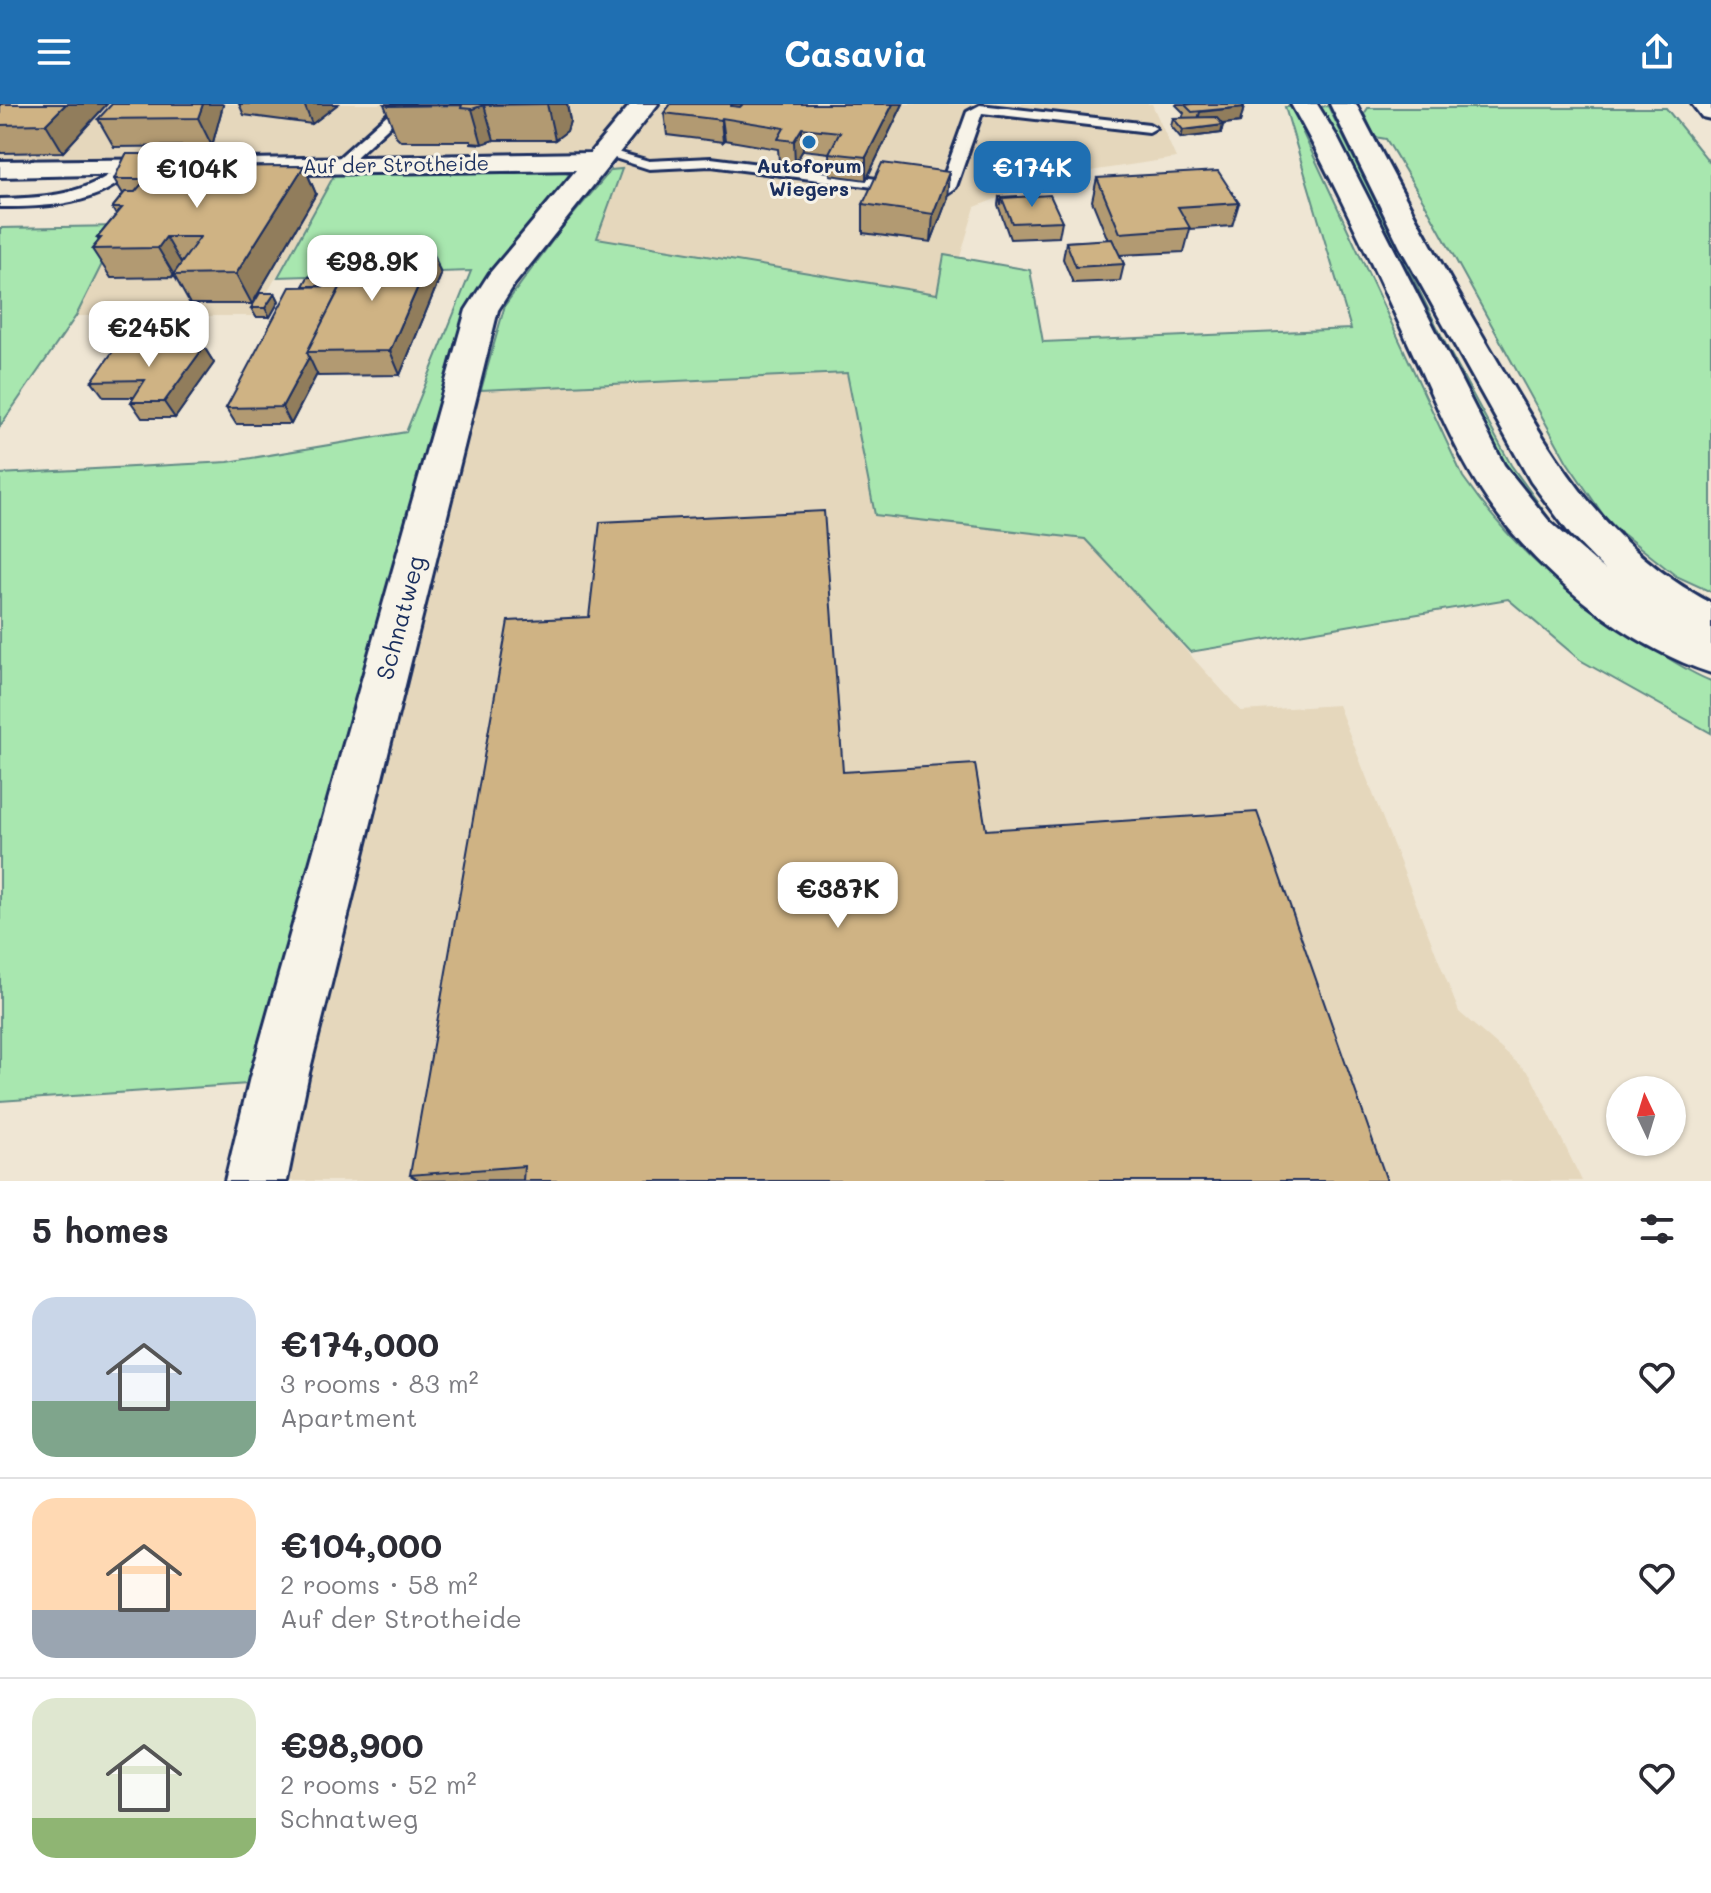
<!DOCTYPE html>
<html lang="en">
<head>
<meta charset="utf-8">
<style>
  body { margin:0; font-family:Mali,sans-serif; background:#f2f2f3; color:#2b2b33; height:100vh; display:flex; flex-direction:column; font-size:30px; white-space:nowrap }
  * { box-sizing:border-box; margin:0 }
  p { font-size:26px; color:#7c7c81 }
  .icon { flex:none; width:44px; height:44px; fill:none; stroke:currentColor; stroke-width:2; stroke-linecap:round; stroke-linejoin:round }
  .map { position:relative; height:1077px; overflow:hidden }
  .side { display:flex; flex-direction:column; background:#fff; flex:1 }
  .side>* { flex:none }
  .needle { width:52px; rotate:356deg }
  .controls { position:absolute; left:1606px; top:972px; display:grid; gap:16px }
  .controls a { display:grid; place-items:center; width:80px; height:80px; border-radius:50%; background:#fff; box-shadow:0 2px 6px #0004; font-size:40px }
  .price { position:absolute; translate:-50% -68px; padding:0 18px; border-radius:16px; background:#fff; color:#222; font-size:26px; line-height:52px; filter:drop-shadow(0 2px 4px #0008) }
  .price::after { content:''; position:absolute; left:50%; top:48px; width:24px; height:18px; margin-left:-12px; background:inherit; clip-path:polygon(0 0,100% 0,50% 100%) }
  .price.on { background:#1f6fb2; color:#fff }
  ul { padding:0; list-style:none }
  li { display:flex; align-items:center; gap:24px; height:200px; padding:0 32px }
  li+li { border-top:2px solid #e1e1e2 }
  li span { display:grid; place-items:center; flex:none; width:224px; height:160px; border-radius:24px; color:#555 }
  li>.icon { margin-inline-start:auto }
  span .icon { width:96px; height:96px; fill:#fffc; stroke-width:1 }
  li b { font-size:34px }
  h2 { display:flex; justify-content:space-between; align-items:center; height:96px; padding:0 32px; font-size:34px }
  header { display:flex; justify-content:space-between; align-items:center; height:104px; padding:0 32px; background:#1f6fb2; color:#fff; font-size:36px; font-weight:800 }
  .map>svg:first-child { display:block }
</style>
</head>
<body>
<header><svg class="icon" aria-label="menu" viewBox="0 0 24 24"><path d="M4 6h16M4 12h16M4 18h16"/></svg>Casavia<svg class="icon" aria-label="share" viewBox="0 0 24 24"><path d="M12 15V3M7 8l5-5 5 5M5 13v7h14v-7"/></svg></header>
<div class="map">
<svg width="1711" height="1077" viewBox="0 0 1711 1077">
  <rect width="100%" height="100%" fill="#efe6d4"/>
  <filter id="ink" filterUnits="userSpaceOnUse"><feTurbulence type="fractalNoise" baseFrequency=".0125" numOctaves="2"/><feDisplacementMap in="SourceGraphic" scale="16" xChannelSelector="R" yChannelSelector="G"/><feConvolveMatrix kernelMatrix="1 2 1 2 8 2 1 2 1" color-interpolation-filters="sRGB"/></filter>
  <g filter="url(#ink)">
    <path fill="#e5d7bc" d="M0,0h631l-37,44 -33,7 -561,7z
      M659,0h493l24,54 -99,15 -46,12 -56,22 -15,50 -16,-2 -7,39 -341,-56 26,-69 -11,1z
      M336,68l-82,144h-178l44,-90 19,-51z
      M848,269l27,142 210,24 156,172 97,-6 121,307 71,62 52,107h-1297l21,-110 175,-681z"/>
    <path fill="#a8e7af" stroke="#628b86" stroke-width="2" d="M1328,2l119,241 64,118 38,53 39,38 52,38 -57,-31 -80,-92 -186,-364z
      M1285,3h9l8,8v16l161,346c52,75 111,124 189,171 19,12 38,25 59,33v52l-131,-73 -72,-61 -318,53 -105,-113 -210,-24 -28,-142 -366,17 24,-85 56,-76 50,-59 11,-1 -25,69 340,56 7,-39 86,15 13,72 308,-13z
      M1368,4h298l45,56v428l-35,-16 -68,-54 -41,-60 -143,-260 -38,-63 -11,-2 -11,-23z
      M557,65l15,5 -98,133 -226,777 -248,17v-627l228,-12 178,-30 65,-161 -193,6 58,-105z
      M121,122l-45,90 -76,110v-198z"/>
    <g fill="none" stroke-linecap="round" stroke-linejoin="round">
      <defs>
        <path id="service" d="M399,0h14l-70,65h-10v-6z
          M980,1l169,19 7,4 -7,4 -167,-19 -26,74 -13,9 -232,-30 -62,3 -50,-16 7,-4 43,12 62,-3 229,29 27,-75z
          M123,61l12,3c-34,38 -88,39 -135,39v-8c47,-1 85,-4 123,-34z"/>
        <path id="minor" d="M631,0h27l-144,181 -16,25 -190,767 -21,104h-62l25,-104 216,-767 23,-36 87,-104 -330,5 -10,-2 -4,-6 4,-6 10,-2 344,-6z
          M178,55l10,2 4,6 -4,6 -188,4v-16z"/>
        <path id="trunk" d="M1291,0h26l19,31 168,330 45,56 56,49 -35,-36 -39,-52 -131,-235 -70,-143h26c43,83 87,165 135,246 61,103 109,194 220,253v70c-87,-29 -171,-98 -223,-172 -32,-47 -53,-100 -77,-152 -38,-82 -75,-165 -120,-245z
          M1692,0h19v15l-9,-2z"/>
      </defs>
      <use href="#service" stroke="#1b2f5e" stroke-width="6"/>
      <use href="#minor" stroke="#1b2f5e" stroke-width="6"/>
      <use href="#trunk" stroke="#1b2f5e" stroke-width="6"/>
      <use href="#service" fill="#f7f3e8" fill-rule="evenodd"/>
      <use href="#minor" fill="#f7f3e8" fill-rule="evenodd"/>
      <use href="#trunk" fill="#f7f3e8" fill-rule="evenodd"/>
    </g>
    <path fill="#b29a72" stroke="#1b2f5e" stroke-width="2" d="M0,0h107l-44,48 -63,1z
      M239,0h99l-26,20 -68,-9z
      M384,0h183l3,17 -3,10 -12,9h-61l-12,4 -11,-1v-2h-70l-5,-5z
      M671,0h232l-37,76 -36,-5 -1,-22 -26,-3 -8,13 -16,-2 -1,-12 -53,-9 -2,2 -56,-7 -3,-22z
      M1177,0h65l2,3 -4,15 -17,2 -2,9 -40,5 -10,-12 2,-8h9l2,-5 -8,-8z
      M223,1l-11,41 -98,1 -16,-28z
      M304,62l12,28 -64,110h-62l-15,-27 -64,1 -19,-29 7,-8 -2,-3 19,-23 -4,-7 11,-14 -9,-15 60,-12z
      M1097,74l142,25 -7,23 -42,3 -6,23 -64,3 4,9 -4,17 -47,2 -10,-24 3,-17 42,-2 -16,-39z
      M999,93l63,24 -3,16 -49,2 -12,-34z
      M947,96l-16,42 -68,-9v-29z
      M433,148l8,23 -41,100 -82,1 -1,-2 -26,50h-55l-10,-16 77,-122 42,-9z
      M275,189l4,8 -9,16h-14l-5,-9z
      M204,243l10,16 -39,55h-33l-11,-16 3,-5h-30l-12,-16z
      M843,668l143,58 -463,350 -103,1 -10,-6z"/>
    <path fill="#917d5c" stroke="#1b2f5e" stroke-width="2" d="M66,0h41l-44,48 -17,-28z
      M203,0h19l1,1 -11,41 -14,-28z
      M304,0h34l-26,20z
      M547,0h20l3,17 -3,10 -12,9z
      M732,0h10l1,10 -12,-8z
      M893,0h10l-37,76v-23z
      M484,1l10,35 -12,4 -10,-35z
      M1244,3l-4,15 -44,5 4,-15z
      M722,14l3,22 -2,2 -2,-22z
      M1223,21l-2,8 -40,5 2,-8z
      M802,24l1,22 -8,13 -1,-22z
      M167,50l15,28 -26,-15z
      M304,62l12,28 -64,110 -16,-30z
      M949,68l-2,28 -16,42 2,-28z
      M166,133l17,29 -9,9 -16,-27z
      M433,148l8,23 -41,100 -10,-24z
      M275,189l4,8 -9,16 -5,-9z
      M204,243l10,16 -39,55 -11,-16z
      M309,253l8,17 -26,50 -9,-17z"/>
    <path fill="#cfb384" stroke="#1b2f5e" stroke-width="2" d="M0,0h66l-20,20 -46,1z
      M112,0h91l-5,14 -100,1z
      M386,0h162l-64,1 -12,4 -11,-1 1,-3 -73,1z
      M671,0h61l-1,2 9,1 3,-3h150l-27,53 -37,-4 11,-21 -38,-4 -8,13 -16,-2 6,-11 -62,-10 -1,2 -57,-7z
      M1193,0h49l2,3 -52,5 -7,-7z
      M1216,13l7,8 -40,5 -10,-12z
      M126,50h41l-11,13 148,-1 -68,108 -63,1 27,-38h-34l-8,11 -66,1 9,-11h-4l25,-30h-10l13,-16h10l11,-13h-32z
      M882,59l67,9 -16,42 -70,-10z
      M1218,67l21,32 -61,4 12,21 -70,5 -23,-55z
      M1050,91l12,26 -50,2 -10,-25z
      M999,93l18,-1v1l-15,1 -1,7z
      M1112,135l12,25 -48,3 -10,-25z
      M358,148h75l-43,99 -83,1z
      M308,173h37l-4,9h-38z
      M341,182l-34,66 2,5 -27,50 -56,1 64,-121z
      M260,189h15l-10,15h-14z
      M116,243h88l-40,55h-33l14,-22 -53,1z
      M824,407l19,261 132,-8 11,66 271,-18 130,369h-864l1,-15 -114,9 98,-554 81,-4 11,-95z"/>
  </g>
  <circle fill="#1f6fb2" stroke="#f7f3e8" stroke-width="3" cx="809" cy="38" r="8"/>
  <g text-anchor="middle" stroke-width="6" stroke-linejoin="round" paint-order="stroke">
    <g font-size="20" fill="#1b2f5e" stroke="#f7f3e8">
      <text transform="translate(396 61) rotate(-1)" y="7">Auf der Strotheide</text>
    </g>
    <g font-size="20" font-weight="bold" fill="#1b2f5e" stroke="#f7f3e8">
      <text x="809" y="69">Autoforum<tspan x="809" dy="23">Wiegers</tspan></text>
    </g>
    <g font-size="24" fill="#1b2f5e" stroke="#f7f3e8">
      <text transform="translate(401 514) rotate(-75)" y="8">Schnatweg</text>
    </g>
  </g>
</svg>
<div class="controls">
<a><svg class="needle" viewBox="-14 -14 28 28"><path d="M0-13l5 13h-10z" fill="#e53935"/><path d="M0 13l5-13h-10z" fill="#7c7c81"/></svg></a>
</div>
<b class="price on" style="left:1032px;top:105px">€174K</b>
<b class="price" style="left:197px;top:106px">€104K</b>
<b class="price" style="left:372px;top:199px">€98.9K</b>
<b class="price" style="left:149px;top:265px">€245K</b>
<b class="price" style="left:838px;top:826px">€387K</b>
</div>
<section class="side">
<h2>5 homes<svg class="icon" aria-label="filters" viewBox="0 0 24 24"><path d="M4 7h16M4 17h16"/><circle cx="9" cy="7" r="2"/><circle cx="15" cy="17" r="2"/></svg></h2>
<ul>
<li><span style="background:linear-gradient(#c9d6e8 65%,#7fa58c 0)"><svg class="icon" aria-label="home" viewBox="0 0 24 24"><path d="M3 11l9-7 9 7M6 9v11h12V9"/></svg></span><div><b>€174,000</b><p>3 rooms · 83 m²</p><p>Apartment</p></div><svg class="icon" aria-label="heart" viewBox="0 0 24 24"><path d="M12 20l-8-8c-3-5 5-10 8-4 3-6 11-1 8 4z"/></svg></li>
<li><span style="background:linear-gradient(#ffd9b3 70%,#9aa5b1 0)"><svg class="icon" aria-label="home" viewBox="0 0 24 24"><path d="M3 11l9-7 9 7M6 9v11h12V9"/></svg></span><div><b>€104,000</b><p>2 rooms · 58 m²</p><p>Auf der Strotheide</p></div><svg class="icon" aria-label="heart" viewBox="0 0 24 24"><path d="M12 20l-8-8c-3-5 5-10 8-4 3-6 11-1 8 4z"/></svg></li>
<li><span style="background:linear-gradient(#dfe7d0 75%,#8fb573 0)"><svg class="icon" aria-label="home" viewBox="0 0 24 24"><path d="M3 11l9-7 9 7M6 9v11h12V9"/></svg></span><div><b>€98,900</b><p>2 rooms · 52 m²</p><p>Schnatweg</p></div><svg class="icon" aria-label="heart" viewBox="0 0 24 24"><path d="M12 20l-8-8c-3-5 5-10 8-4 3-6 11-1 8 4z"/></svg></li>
</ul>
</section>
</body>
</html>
